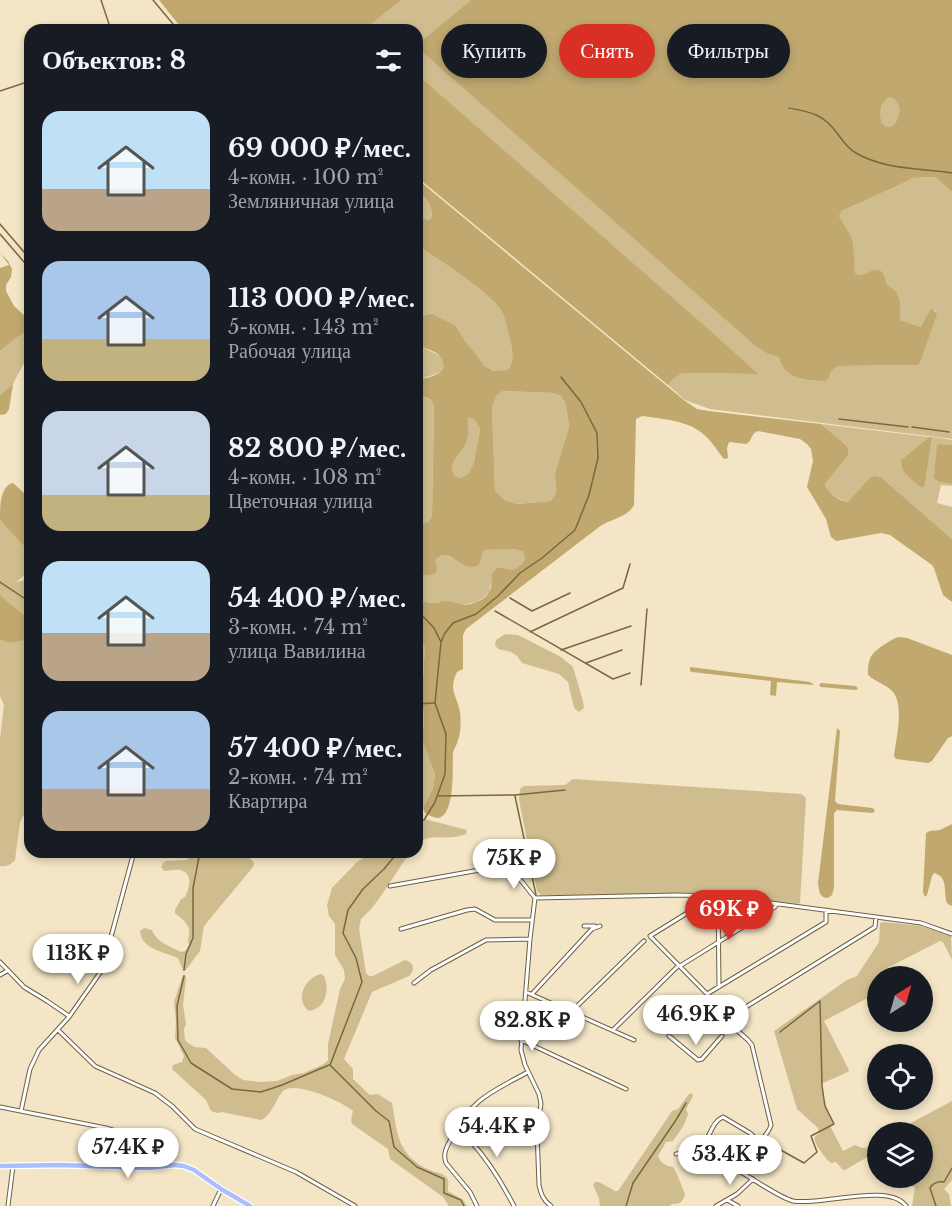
<!DOCTYPE html>
<html lang="ru">
<head>
<meta charset="utf-8">
<style>
  body { margin:0; font-family:"Libre Baskerville",serif; background:#20242c; color:#f1f3f6; height:100vh; display:flex; flex-direction:column; font-size:22px; white-space:nowrap }
  * { box-sizing:border-box; margin:0 }
  p { font-size:20px; color:#9ea1a6 }
  .icon { flex:none; width:33px; height:33px; fill:none; stroke:currentColor; stroke-width:2; stroke-linecap:round; stroke-linejoin:round }
  .map { position:relative; flex:1; overflow:hidden }
  .drawer { position:absolute; left:24px; top:24px; width:399px; height:834px; display:flex; flex-direction:column; background:#171b24; border-radius:18px; box-shadow:0 3px 9px #0003 }
  .drawer>* { flex:none }
  .guide { position:absolute; left:441px; top:24px; width:420px; height:54px; display:flex; gap:12px }
  .needle { width:39px; rotate:37deg }
  .fabs { position:absolute; left:867px; top:966px; display:grid; gap:12px }
  .fabs a { display:grid; place-items:center; width:66px; height:66px; border-radius:50%; background:#171b24; box-shadow:0 3px 9px #0003; font-size:30px }
  .price { position:absolute; translate:-50% -51px; padding:0 14px; border-radius:21px; background:#fff; color:#222; font-size:20px; line-height:39px; filter:drop-shadow(0 2px 3px #0008) }
  .price::after { content:''; position:absolute; left:50%; top:36px; width:18px; height:14px; margin-left:-9px; background:inherit; clip-path:polygon(0 0,100% 0,50% 100%) }
  .price.on { background:#d93025; color:#fff }
  ul { padding:0; list-style:none }
  li { display:flex; align-items:center; gap:18px; height:150px; padding:0 18px }
  li span { display:grid; place-items:center; flex:none; width:168px; height:120px; border-radius:18px; color:#555 }
  li>.icon { margin-inline-start:auto }
  span .icon { width:72px; height:72px; fill:#fffc; stroke-width:1 }
  li b { font-size:26px }
  h2 { display:flex; justify-content:space-between; align-items:center; height:72px; padding:0 18px; font-size:26px }
  .pill { padding:0 21px; border-radius:27px; background:#171b24; box-shadow:0 3px 9px #0003; font-size:21px; line-height:54px }
  .pill.on { background:#d93025; color:#fff }
  .map>svg:first-child { display:block }
</style>
</head>
<body>
<div class="map">
<svg width="952" height="1206" viewBox="0 0 952 1206">
  <rect width="100%" height="100%" fill="#f3e5c5"/>
  <path fill="#d0bd8f" d="M401,0h70l-54,45v-15h-53z
    M417,47l337,298 12,8 10,2 53,23c1,-6 4,-10 10,-12l80,-1 17,-54 -4,-2 -11,18 -21,-7 -2,-24 -10,-11 -5,-11 -7,-4c-6,2 -15,7 -21,3l-5,-39 -11,-18 3,-5 68,-31 2,-2 26,-1 14,15v247l-242,-30 -25,-9 -17,-15 8,-8 7,-4 74,1 -340,-300z
    M890,97c4,2 6,2 9,7 3,6 -2,21 -9,23 -4,1 -7,-3 -10,-5 1,-11 0,-18 10,-25z
    M417,191c9,6 17,16 14,28l-6,1 -8,-5z
    M417,245c20,14 75,48 85,67 4,8 5,18 8,27 2,11 5,22 -2,31 -4,1 -11,2 -15,1 -11,-3 -31,-34 -37,-45l-33,-10 -6,10z
    M30,329v22l-17,33 -13,11v-44l16,-13z
    M417,345l24,11 2,4v8l-3,4 -4,2 -19,6z
    M503,391l51,2 7,3 5,8 3,23 -14,46 1,20 -5,8 -34,3 -12,-4 -10,-10 -3,-83 5,-12z
    M423,397l7,2 4,7 -2,110 -4,6 -6,2 -5,-1 1,-120z
    M468,418l6,1 6,10 -6,33 -5,11 -8,5 -7,-2c-7,-20 11,-22 14,-39 1,-6 -1,-4 -1,-10 0,-2 1,-7 1,-9z
    M821,424l108,13 -28,23 24,25 7,-48 20,3v5l-11,-1 -2,38 13,2v2l-11,-1 -4,18 15,4v32l-70,-61 -34,24c-8,-1 -18,-9 -23,-16l1,-3 22,-28 -3,-11z
    M0,520l30,33v18l-14,11 6,-1 8,-7v229l-10,19 -5,38c-4,5 -9,7 -15,6v-127l4,-34 -4,-9v-56l10,3 -6,-44 -4,-5z
    M515,549l8,3 2,7 -4,6 -8,5 -15,-3 -4,3 -5,22 -6,6 -6,4 -14,3 -19,-4 -9,2 -10,-1 -8,-2v-33l4,7 8,2 7,-3 1,-5 -1,-9c11,-7 18,-1 26,6l17,-1 5,-14z
    M417,631l3,4 5,13 -3,46 2,29 -2,16 13,36 -2,13 -10,20 -6,-2z
    M505,634l13,1 43,22 12,10 10,34 1,7 -5,4 -5,-4 -6,-26 -9,-8 -37,-11c-7,-12 -11,-11 -24,-14l-3,-4 1,-5z
    M573,779l228,15 5,4 -6,105 -2,1 -81,-8 -176,-1 -4,-4 -18,-91 1,-11 4,-3 41,-1z
    M417,817l50,13 -1,4c-19,8 -33,-2 -49,9z
    M194,852h56v6l4,5 -1,4 -49,59 -4,25 -15,20 -2,-1 -5,-12c-14,-6 -37,-9 -38,-27l4,-3 8,2c4,12 19,17 29,22l4,-1 4,-6c-2,-9 -1,-1 0,-11 2,-9 -7,-15 -14,-21v-3l6,-11 4,-2c4,-9 9,-24 -5,-27 -5,-1 -12,1 -16,1l-3,-4 2,-4 3,-2 21,-1z
    M369,852h41l-27,41 -11,15 -11,11 -2,9 7,45 3,3h4l32,-16c10,3 10,10 4,16l-37,16 -28,67 9,10v10l17,16 8,-1 14,9c3,15 4,34 12,46 5,9 17,18 26,21 5,3 13,2 17,8 3,4 0,9 1,13l15,9 4,6h-18l-6,-9 -53,-38 -2,-10 -36,-25 -1,-4 2,-9c-10,-9 -59,-31 -70,-20 -8,9 -10,23 -22,29l-39,-8 -5,1 -6,-2 -5,-11 -34,-31 1,-4 9,-3 2,-6 -9,-18 1,-17 -2,-19 9,-27h2l1,3 -3,27 3,19 -2,5 1,11 3,3 7,4 11,1 28,26 9,6 17,2 17,-1 15,-6 12,-2 20,-9 4,-4v-16l5,-23 7,-32 5,-10 -1,-9 -9,-15v-31l-6,-8 -2,-11 5,-17 25,-26 5,-3z
    M884,922l37,4 30,9 1,25 -9,-18 -3,-1 -53,27 -2,3 3,5h-10l-1,17 -53,28 25,49 -1,2 -27,12 4,21 9,18 -4,3 13,25 12,-6c11,6 12,2 22,-4v12h-3l-29,17h-2l-7,-8 -5,1c-5,-4 -18,-20 -16,-26 1,-2 2,-2 4,-3l-1,-6 -21,-19 -23,-78 73,-51 10,-4 22,-34 1,-19z
    M321,974l3,2c6,13 2,33 -15,35 -15,-12 -4,-33 12,-37z
    M692,1093l1,3 -7,13 2,5 -4,11 -11,16 -7,1 -8,14c2,5 5,8 10,10 2,1 4,0 5,1 2,1 11,24 12,28 -3,7 -4,9 -13,9l-2,2h-70l-1,-8 -6,-13 2,-3h4l16,9h3l54,-80 6,-2 11,-15z
    M952,1101v79l-8,9 5,5 2,12h-39l3,-18 -11,-10h18v-46h-28z"/>
  <path fill="#c0a86f" fill-rule="evenodd" d="M159,0h242l-37,30h-181z
    M471,0h481v192l-16,-15 -24,1 -2,2 -68,31 -3,5 11,18 3,9 2,30c9,5 14,-4 23,-3 7,1 7,11 10,15 4,4 9,6 10,11 3,7 2,17 2,24l21,7 9,-17 3,-1 4,5 -18,51 -80,1c-6,2 -9,6 -10,12l-4,3c-20,-2 -40,0 -46,-24l-13,-4 -12,-8 -335,-296 -2,-2 2,-4zM890,97c4,2 6,2 8,7 4,6 -1,21 -8,23 -4,1 -7,-3 -9,-5 -1,-11 -1,-18 9,-25z
    M417,74l298,261 43,39 -75,-1 -7,4 -8,8 -251,-208z
    M417,179l268,222 12,8 12,2 112,13 24,20 3,5v6l-22,28 -1,3c5,7 15,16 23,16l23,-25 4,-1 7,2 70,61v63l-9,-7 -9,-27 -2,-3 -42,-30 -9,-2 -45,8 -5,-4 -5,-18 -19,-32 6,-26 -2,-12 -4,-5 -7,-5 -42,-8 -4,2 -5,9 -3,2 -17,-2 -2,6 1,10 -4,1c-7,-9 -13,-19 -22,-26 -16,-13 -40,-14 -60,-17l-6,3 -2,86c-7,13 -24,14 -35,22l-133,102 -3,6v34l-6,3c-9,19 0,23 3,40 1,8 1,21 -2,28 -1,5 -4,8 -5,13 -1,13 3,62 -15,65 -4,0 -9,-3 -13,-5l-2,-5 10,-20 2,-13 -13,-36 2,-16 -2,-29 3,-46 -5,-13 -3,-4v-31c6,2 12,3 19,3 6,-1 3,-2 9,-2 7,0 13,3 19,4 8,0 21,-5 25,-13 6,-9 -2,-17 9,-25l15,3 8,-5 4,-6 -2,-7 -8,-3 -31,1 -5,15c-22,9 -24,-19 -43,-6l1,9 -1,5 -7,3 -8,-2 -4,-7v-44l5,1 6,-2 4,-6 2,-110 -4,-7 -6,-2 -6,6 -1,33v-56c7,-2 18,-3 23,-8 3,-3 4,-5 3,-9 0,-11 -17,-14 -26,-18v-19l6,-10 9,-2 24,12 9,15 20,25 8,5 15,-1c7,-9 4,-20 2,-31 -3,-9 -4,-19 -8,-27 -10,-19 -65,-53 -85,-67v-30l9,5 5,-1c3,-12 -5,-22 -14,-28zM503,391l51,2 7,3 5,8 3,23 -14,46 1,20 -5,8 -34,3 -12,-4 -10,-10 -3,-83 5,-12zM468,418l6,1 6,10 -6,33 -5,11 -8,5 -7,-2c-7,-19 11,-22 14,-39 1,-5 -1,-12 0,-19z
    M0,253l8,8 4,8 -1,8 -5,8v6l8,15 15,14 1,9 -14,9 -16,13v-83l9,-3z
    M13,384l-4,25 -3,5 -6,1v-20z
    M929,437h3l-7,48 -3,3c-9,-8 -22,-15 -21,-28z
    M939,444l13,1v39l-13,-2 -5,-4 3,-31z
    M13,483l11,10 4,8 2,1v51l-30,-33c0,-13 0,-34 13,-37z
    M0,594l4,5 23,19 -1,17 -3,5 -13,3 -10,-3z
    M898,637l9,1 45,17v81l-4,2 -16,23 -4,2 -32,-4 -2,-3c2,-17 11,-52 -2,-65 -7,-7 -16,-9 -24,-16 0,-6 0,-15 4,-20 5,-7 19,-15 26,-18z
    M690,667l120,15 4,3 -37,-3 -1,14 -6,-1 1,-14 -79,-9 -2,-1z
    M821,683l35,3 2,3 -3,1 -34,-3 -2,-2z
    M837,728l3,3 -5,70 3,3 34,4 3,2 -2,3 -36,-3 -3,3v74l-2,8 -4,3c-9,0 -9,-8 -10,-15z
    M952,824v81l-1,1 -4,-3c-4,-11 2,-26 -13,-30l-2,3 -5,19 -2,2 -2,-5 3,-59 4,-2 10,-1z"/>
  <g fill="none" stroke-linecap="round" stroke-linejoin="round">
    <path stroke="#7a683e" stroke-width="1.5" d="M101,0l10,30
      M153,0l25,30
      M0,91l30,-10
      M789,108c22,4 34,6 48,25 5,7 11,16 19,20 29,17 64,15 96,20
      M0,224l30,35
      M0,234l30,35
      M839,419l69,8
      M912,427l37,5
      M0,582l30,20
      M510,598l22,13 38,-18
      M417,610l17,18 7,14 -6,61 11,31 -1,40 -10,28 -11,18 -7,5
      M495,611l118,68 17,-6
      M530,632l93,-44 7,-24
      M441,642l4,-9 8,-10 23,-9 22,-18 22,-23 22,-15 33,-28 14,-35 9,-37 -1,-25 -16,-31 -20,-25
      M561,650l70,-24
      M586,663l36,-13
      M641,685l6,-76
      M417,704l17,-1
      M438,796l77,-1 50,-5
      M515,796l21,99
      M398,852l-14,17 -21,20 -15,21 -5,23 13,25 6,24 -32,83 46,46 13,10 5,26 23,20 27,12v14l17,7 3,6
      M184,970l2,-16 7,-16v-50l7,-36
      M184,976l-7,30 1,34 13,23 41,26 29,3 21,-7 47,-20
      M770,1144l34,19 13,-11 -6,-16 23,-12 -9,-18 -3,-20 -2,-85 -40,31
      M626,1206l7,-23 43,-63 10,-17
      M936,1206l-6,-18c3,-5 8,-7 14,-6l8,-14"/>
    <defs>
      <path id="minor" d="M390,886l84,-15 36,-4 25,31
        M535,898l141,-3 42,1 203,27 31,11
        M535,898l-5,41 -9,111 4,15 14,29 2,10 -4,27 2,54c2,9 4,15 12,21
        M584,926h11
        M401,929l66,-19 8,-1 20,11h37
        M0,962l24,25 23,14 22,15
        M680,966l95,-59 1,-3
        M0,975l7,-4
        M414,983l17,-13 55,-30 44,-1
        M719,987l-1,-91 -13,6 -55,34 57,58 21,24 4,8 16,14 4,5 19,80c-2,9 -15,20 -21,28 -4,6 -7,12 -11,18 13,7 41,27 54,30 27,5 97,-19 113,5
        M526,992l108,48
        M532,994l60,-65 8,-3
        M707,994l119,-72v-12
        M571,1012l73,-71
        M728,1018l147,-91 1,-10
        M58,1030l37,36 60,27 17,13 23,23 101,43 59,34
        M613,1030l64,-63
        M669,1036l29,24 4,-1 20,-23
        M521,1040l105,49
        M0,1107l106,21 32,10 7,6 -2,24
        M21,1111l9,-42 9,-19 30,-33 33,-47 32,-118
        M456,1129c6,5 13,10 18,16 16,18 29,40 40,61
        M676,1154c8,-1 21,-5 27,-10 8,-9 9,-22 20,-27l27,16 9,8
        M727,1200l11,6
        M8,1206l5,-40
        M213,1206l8,-17
        M477,1206l-7,-14 -24,-29c-4,-10 2,-18 6,-26 20,-39 40,-45 76,-65
        M716,1206l21,-12 16,-15"/>
      <path id="major" d="M0,1166l61,-1 87,3 27,-3 9,1 10,4 27,19 29,17"/>
    </defs>
    <use href="#minor" stroke="#6c6043" stroke-width="5"/>
    <use href="#major" stroke="#fff" stroke-width="7"/>
    <use href="#minor" stroke="#fff" stroke-width="3"/>
    <use href="#major" stroke="#acbefd" stroke-width="4.5"/>
  </g>
</svg>
<div class="fabs">
<a><svg class="needle" viewBox="-14 -14 28 28"><path d="M0-13l5 13h-10z" fill="#e53935"/><path d="M0 13l5-13h-10z" fill="#9ea1a6"/></svg></a>
<a><svg class="icon" aria-label="locate" viewBox="0 0 24 24"><circle cx="12" cy="12" r="6"/><path d="M12 2v4M12 18v4M2 12h4M18 12h4"/></svg></a>
<a><svg class="icon" aria-label="layers" viewBox="0 0 24 24"><path d="M12 4l9 5-9 5-9-5zM3 14l9 5 9-5"/></svg></a>
</div>
<b class="price" style="left:514px;top:890px">75K ₽</b>
<b class="price on" style="left:729px;top:941px">69K ₽</b>
<b class="price" style="left:78px;top:985px">113K ₽</b>
<b class="price" style="left:696px;top:1046px">46.9K ₽</b>
<b class="price" style="left:532px;top:1052px">82.8K ₽</b>
<b class="price" style="left:497px;top:1158px">54.4K ₽</b>
<b class="price" style="left:128px;top:1179px">57.4K ₽</b>
<b class="price" style="left:730px;top:1186px">53.4K ₽</b>
<div class="guide">
<a class="pill">Купить</a>
<a class="pill on">Снять</a>
<a class="pill">Фильтры</a>
</div>
<section class="drawer">
<h2>Объектов: 8<svg class="icon" aria-label="filters" viewBox="0 0 24 24"><path d="M4 7h16M4 17h16"/><circle cx="9" cy="7" r="2"/><circle cx="15" cy="17" r="2"/></svg></h2>
<ul>
<li><span style="background:linear-gradient(#bfe0f5 65%,#b9a48a 0)"><svg class="icon" aria-label="home" viewBox="0 0 24 24"><path d="M3 11l9-7 9 7M6 9v11h12V9"/></svg></span><div><b>69 000 ₽/мес.</b><p>4-комн. · 100 m²</p><p>Земляничная улица</p></div></li>
<li><span style="background:linear-gradient(#a9c7e8 65%,#c2b280 0)"><svg class="icon" aria-label="home" viewBox="0 0 24 24"><path d="M3 11l9-7 9 7M6 9v11h12V9"/></svg></span><div><b>113 000 ₽/мес.</b><p>5-комн. · 143 m²</p><p>Рабочая улица</p></div></li>
<li><span style="background:linear-gradient(#c9d6e8 70%,#c2b280 0)"><svg class="icon" aria-label="home" viewBox="0 0 24 24"><path d="M3 11l9-7 9 7M6 9v11h12V9"/></svg></span><div><b>82 800 ₽/мес.</b><p>4-комн. · 108 m²</p><p>Цветочная улица</p></div></li>
<li><span style="background:linear-gradient(#bfe0f5 60%,#b9a48a 0)"><svg class="icon" aria-label="home" viewBox="0 0 24 24"><path d="M3 11l9-7 9 7M6 9v11h12V9"/></svg></span><div><b>54 400 ₽/мес.</b><p>3-комн. · 74 m²</p><p>улица Вавилина</p></div></li>
<li><span style="background:linear-gradient(#a9c7e8 65%,#b9a48a 0)"><svg class="icon" aria-label="home" viewBox="0 0 24 24"><path d="M3 11l9-7 9 7M6 9v11h12V9"/></svg></span><div><b>57 400 ₽/мес.</b><p>2-комн. · 74 m²</p><p>Квартира</p></div></li>
</ul>
</section>
</div>
</body>
</html>
